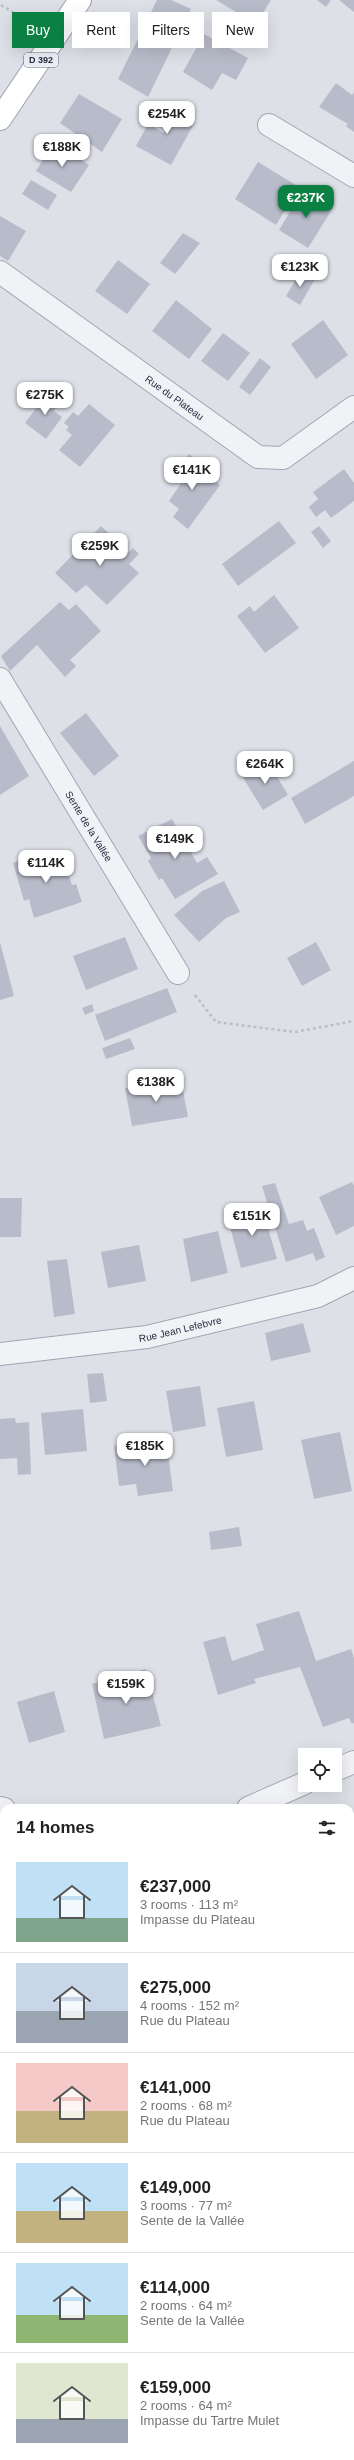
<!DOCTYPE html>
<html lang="en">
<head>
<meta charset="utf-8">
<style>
  body { margin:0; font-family:Arial,sans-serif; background:#f2f2f2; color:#222; height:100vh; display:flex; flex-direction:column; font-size:15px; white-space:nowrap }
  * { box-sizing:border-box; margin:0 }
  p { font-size:13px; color:#767676 }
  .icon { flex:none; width:22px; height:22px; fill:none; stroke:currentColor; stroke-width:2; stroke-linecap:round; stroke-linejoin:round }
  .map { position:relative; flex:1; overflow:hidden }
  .details { position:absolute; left:0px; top:1804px; width:354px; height:656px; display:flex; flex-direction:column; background:#fff; border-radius:12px 12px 0 0; box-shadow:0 4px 16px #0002 }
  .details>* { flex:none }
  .top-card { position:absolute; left:12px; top:12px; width:330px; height:36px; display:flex; gap:8px }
  .tools { position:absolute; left:298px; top:1748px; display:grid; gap:8px }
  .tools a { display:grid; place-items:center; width:44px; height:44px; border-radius:0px; background:#fff; box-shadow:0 4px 16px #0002; font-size:20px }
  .price { position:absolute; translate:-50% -34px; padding:0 9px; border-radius:8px; background:#fff; color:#222; font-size:13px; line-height:26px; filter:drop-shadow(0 1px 2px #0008) }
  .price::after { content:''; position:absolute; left:50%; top:24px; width:12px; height:9px; margin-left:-6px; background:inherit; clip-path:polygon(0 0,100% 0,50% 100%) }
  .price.current { background:#0b8043; color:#fff }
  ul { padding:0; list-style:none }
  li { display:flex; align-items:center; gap:12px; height:100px; padding:0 16px }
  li+li { border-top:1px solid #e0e0e0 }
  li span { display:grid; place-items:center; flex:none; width:112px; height:80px; border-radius:0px; color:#555 }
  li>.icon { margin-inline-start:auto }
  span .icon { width:48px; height:48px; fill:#fffc; stroke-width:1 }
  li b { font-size:17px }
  h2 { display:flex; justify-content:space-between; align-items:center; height:48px; padding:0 16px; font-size:17px }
  .tag { padding:0 14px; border-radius:0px; background:#fff; box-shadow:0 4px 16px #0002; font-size:14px; line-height:36px }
  .tag.current { background:#0b8043; color:#fff }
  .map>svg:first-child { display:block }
</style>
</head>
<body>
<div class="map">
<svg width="354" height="2460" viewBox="0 0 354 2460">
  <rect width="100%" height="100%" fill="#dee0e8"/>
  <path fill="#b8bbc9" d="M157,0h14l20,9 -43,88 -30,-18z
    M216,0h55l-15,24z
    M317,0h14l-5,7z
    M339,0h15v12z
    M204,34l44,24 -12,22 -14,-7 -10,17 -29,-18z
    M336,83l16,12 2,-3v40l-8,-6 2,-2 -29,-17z
    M79,94l43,25 -20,33 -42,-29z
    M165,104l30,18 -24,43 -35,-19 12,-22 16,9 2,-4 -7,-3 3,-5 -4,-3z
    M54,143l35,22 -18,27 -35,-21z
    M258,162l41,25 -23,38 -41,-26z
    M31,180l26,15 -9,15 -26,-16z
    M303,190l30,18 -25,40 -29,-18z
    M0,216l26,15 -18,30 -8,-5z
    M183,233l17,10 -25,31 -15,-11z
    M118,260l32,24 -23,30 -32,-23z
    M301,271l14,8 -15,26 -14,-9z
    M176,300l36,29 -23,30 -37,-28z
    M323,320l25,35 -32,24 -25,-35z
    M223,333l27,20 -22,28 -27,-20z
    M260,358l11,9 -21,28 -11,-8z
    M48,392l12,9 -6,10 8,6 -16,22 -21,-16z
    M89,404l26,21 -35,42 -21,-17 13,-15 -6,-5 3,-3 -5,-4 9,-11 5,4z
    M189,454l20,15 -3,5 14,11 -32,44 -15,-12 6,-8 -10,-8 13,-19 -9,-6z
    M344,469l10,14v18l-23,17 -6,-8 -9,7 -7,-10 9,-8 -5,-7z
    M279,521l17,22 -58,43 -16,-22z
    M101,526l28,26 4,-4 6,6 -10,10 10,9 -32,32 -21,-20 -10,8 -21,-20z
    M319,526l12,15 -8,7 -12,-16z
    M274,595l25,33 -34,25 -28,-37 13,-10 4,6z
    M60,602l9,8 7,-6 25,27 -31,29 6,6 -11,11 -28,-32 -27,26 -9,-15z
    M86,713l33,43 -25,20 -34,-43z
    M0,726l29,50 -29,19z
    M267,760l21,35 -25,15 -21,-34z
    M354,761v35l-49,28 -14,-26z
    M172,819l25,44 10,-6 11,17 -43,25 -13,-21 -3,2 -11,-19 3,-3 -13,-22z
    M56,852l6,18 5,-1 5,16 4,-1 6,18 -48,16 -5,-19 -5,2 -11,-38 22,-8 1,3z
    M224,881l16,31 -14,6 -27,24 -25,-27 28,-24z
    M125,937l13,32 -52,21 -13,-34z
    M0,942l14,54 -14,4z
    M316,942l15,28 -29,16 -15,-28z
    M167,988l10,24 -72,29 -10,-26z
    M92,1004l2,7 -9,4 -3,-7z
    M130,1038l5,11 -29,10 -4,-11z
    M181,1080l7,37 -56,9 -7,-38z
    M352,1182l2,4v40l-18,9 -17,-38z
    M275,1183l14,41 14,-4 4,11 7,-3 11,29 -9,4 -3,-8 -27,9 -24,-76z
    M0,1198h22l-1,39h-21z
    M262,1207l15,52 -36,9 -14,-53z
    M218,1231l10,42 -37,9 -8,-43z
    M139,1245l7,36 -38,7 -7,-36z
    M67,1259l8,55 -21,3 -7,-56z
    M303,1323l8,29 -40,9 -6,-28z
    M103,1373l4,28 -17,2 -3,-29z
    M200,1386l6,40 -33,6 -7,-41z
    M254,1401l9,49 -37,7 -9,-49z
    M83,1409l4,42 -42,4 -4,-42z
    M15,1418l1,5 13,-1 2,52 -13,1 -1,-17 -17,1v-40z
    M340,1432l12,59 -38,8 -13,-59z
    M166,1439l7,52 -35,5 -2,-12 -17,2 -5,-40z
    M239,1527l3,19 -31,4 -2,-18z
    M299,1611l17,50 35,-12 3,9v65l-2,1 -3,-6 -26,9 -23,-60 -46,12 2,4 -38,12 -15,-53 22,-6 7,25 32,-11 -8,-26z
    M146,1669l15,57 -57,13 -12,-55z
    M54,1691l11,41 -36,11 -12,-41z
    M350,1840l4,12v21l-4,1z
    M4,1919v39l-4,1v-39z
    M350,1998h4v18l-4,1z
    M354,2207v20l-4,2v-21z
    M0,2244h4v65l-4,1z
    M34,2456h30l1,4h-31z
    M181,2456h21v4h-21z"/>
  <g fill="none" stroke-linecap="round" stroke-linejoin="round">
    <defs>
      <g id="street">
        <path d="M269,125l85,51"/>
        <path id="s1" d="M0,272l258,185 25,1 71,-51"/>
        <path id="s2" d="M0,679l178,294"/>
        <path id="s3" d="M0,1354l147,-17 171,-41 36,-18"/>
        <path d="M335,1770l19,-8"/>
        <path d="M0,1808l4,1"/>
        <path d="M248,1808l57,-25"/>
        <path d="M328,2456v4"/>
      </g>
      <path id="primary" d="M0,119l80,-119"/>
    </defs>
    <use href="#street" stroke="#a3a6b2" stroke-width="24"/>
    <use href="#primary" stroke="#9ca2b5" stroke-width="24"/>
    <path stroke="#bcbec7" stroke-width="2.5" stroke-dasharray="3 3" stroke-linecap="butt" d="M1,5l28,17
      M195,995l21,27 79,10 59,-11"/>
    <use href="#street" stroke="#f1f2f6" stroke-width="22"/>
    <use href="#primary" stroke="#fff" stroke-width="22"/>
  </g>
  <g text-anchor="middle" stroke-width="3" stroke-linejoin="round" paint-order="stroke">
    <rect fill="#edeff6" stroke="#626677" stroke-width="1" x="24" y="53" width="34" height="14" rx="3"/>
    <g font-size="9" font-weight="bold" fill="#262b40">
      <text x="41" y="63">D 392</text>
    </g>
    <g font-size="10" fill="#262b40" stroke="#edeff6">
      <text dy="4" stroke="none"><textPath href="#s1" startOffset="215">Rue du Plateau</textPath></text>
      <text dy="4" stroke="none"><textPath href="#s2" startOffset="172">Sente de la Vallée</textPath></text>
      <text dy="4" stroke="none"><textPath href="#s3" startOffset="182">Rue Jean Lefebvre</textPath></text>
    </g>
  </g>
</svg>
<div class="tools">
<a><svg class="icon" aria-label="locate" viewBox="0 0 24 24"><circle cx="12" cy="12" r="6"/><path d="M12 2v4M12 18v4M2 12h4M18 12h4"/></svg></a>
</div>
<b class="price" style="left:167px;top:135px">€254K</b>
<b class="price" style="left:62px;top:168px">€188K</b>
<b class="price current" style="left:306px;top:219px">€237K</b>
<b class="price" style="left:300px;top:288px">€123K</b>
<b class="price" style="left:45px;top:416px">€275K</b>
<b class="price" style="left:192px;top:491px">€141K</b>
<b class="price" style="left:100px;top:567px">€259K</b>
<b class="price" style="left:265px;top:785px">€264K</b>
<b class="price" style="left:175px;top:860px">€149K</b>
<b class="price" style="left:46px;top:884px">€114K</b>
<b class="price" style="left:156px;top:1103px">€138K</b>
<b class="price" style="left:252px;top:1237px">€151K</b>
<b class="price" style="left:145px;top:1467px">€185K</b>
<b class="price" style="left:126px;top:1705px">€159K</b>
<div class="top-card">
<a class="tag current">Buy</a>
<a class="tag">Rent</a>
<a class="tag">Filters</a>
<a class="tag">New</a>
</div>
<section class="details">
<h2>14 homes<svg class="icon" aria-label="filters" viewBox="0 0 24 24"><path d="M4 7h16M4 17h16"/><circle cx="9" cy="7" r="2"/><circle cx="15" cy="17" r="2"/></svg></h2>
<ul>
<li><span style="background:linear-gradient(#bfe0f5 70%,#7fa58c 0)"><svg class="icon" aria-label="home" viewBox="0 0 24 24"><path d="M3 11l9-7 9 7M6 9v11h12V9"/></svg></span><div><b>€237,000</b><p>3 rooms · 113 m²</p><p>Impasse du Plateau</p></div></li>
<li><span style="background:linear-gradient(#c9d6e8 60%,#9aa5b1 0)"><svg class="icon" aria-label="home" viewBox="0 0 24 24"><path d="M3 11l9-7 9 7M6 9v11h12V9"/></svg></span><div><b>€275,000</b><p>4 rooms · 152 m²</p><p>Rue du Plateau</p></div></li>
<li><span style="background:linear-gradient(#f6c9c9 60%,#c2b280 0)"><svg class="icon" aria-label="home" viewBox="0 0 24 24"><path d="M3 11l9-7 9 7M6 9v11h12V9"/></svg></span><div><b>€141,000</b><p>2 rooms · 68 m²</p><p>Rue du Plateau</p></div></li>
<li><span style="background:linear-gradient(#bfe0f5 60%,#c2b280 0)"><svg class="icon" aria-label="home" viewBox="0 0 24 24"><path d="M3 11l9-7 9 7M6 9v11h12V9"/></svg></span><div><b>€149,000</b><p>3 rooms · 77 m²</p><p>Sente de la Vallée</p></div></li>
<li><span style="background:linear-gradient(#bfe0f5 65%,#8fb573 0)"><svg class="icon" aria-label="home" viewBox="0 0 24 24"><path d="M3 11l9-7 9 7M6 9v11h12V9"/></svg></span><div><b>€114,000</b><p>2 rooms · 64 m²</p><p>Sente de la Vallée</p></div></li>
<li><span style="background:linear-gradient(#dfe7d0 70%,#9aa5b1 0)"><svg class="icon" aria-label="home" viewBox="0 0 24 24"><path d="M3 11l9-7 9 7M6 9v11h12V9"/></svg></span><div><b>€159,000</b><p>2 rooms · 64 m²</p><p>Impasse du Tartre Mulet</p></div></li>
</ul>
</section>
</div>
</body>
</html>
